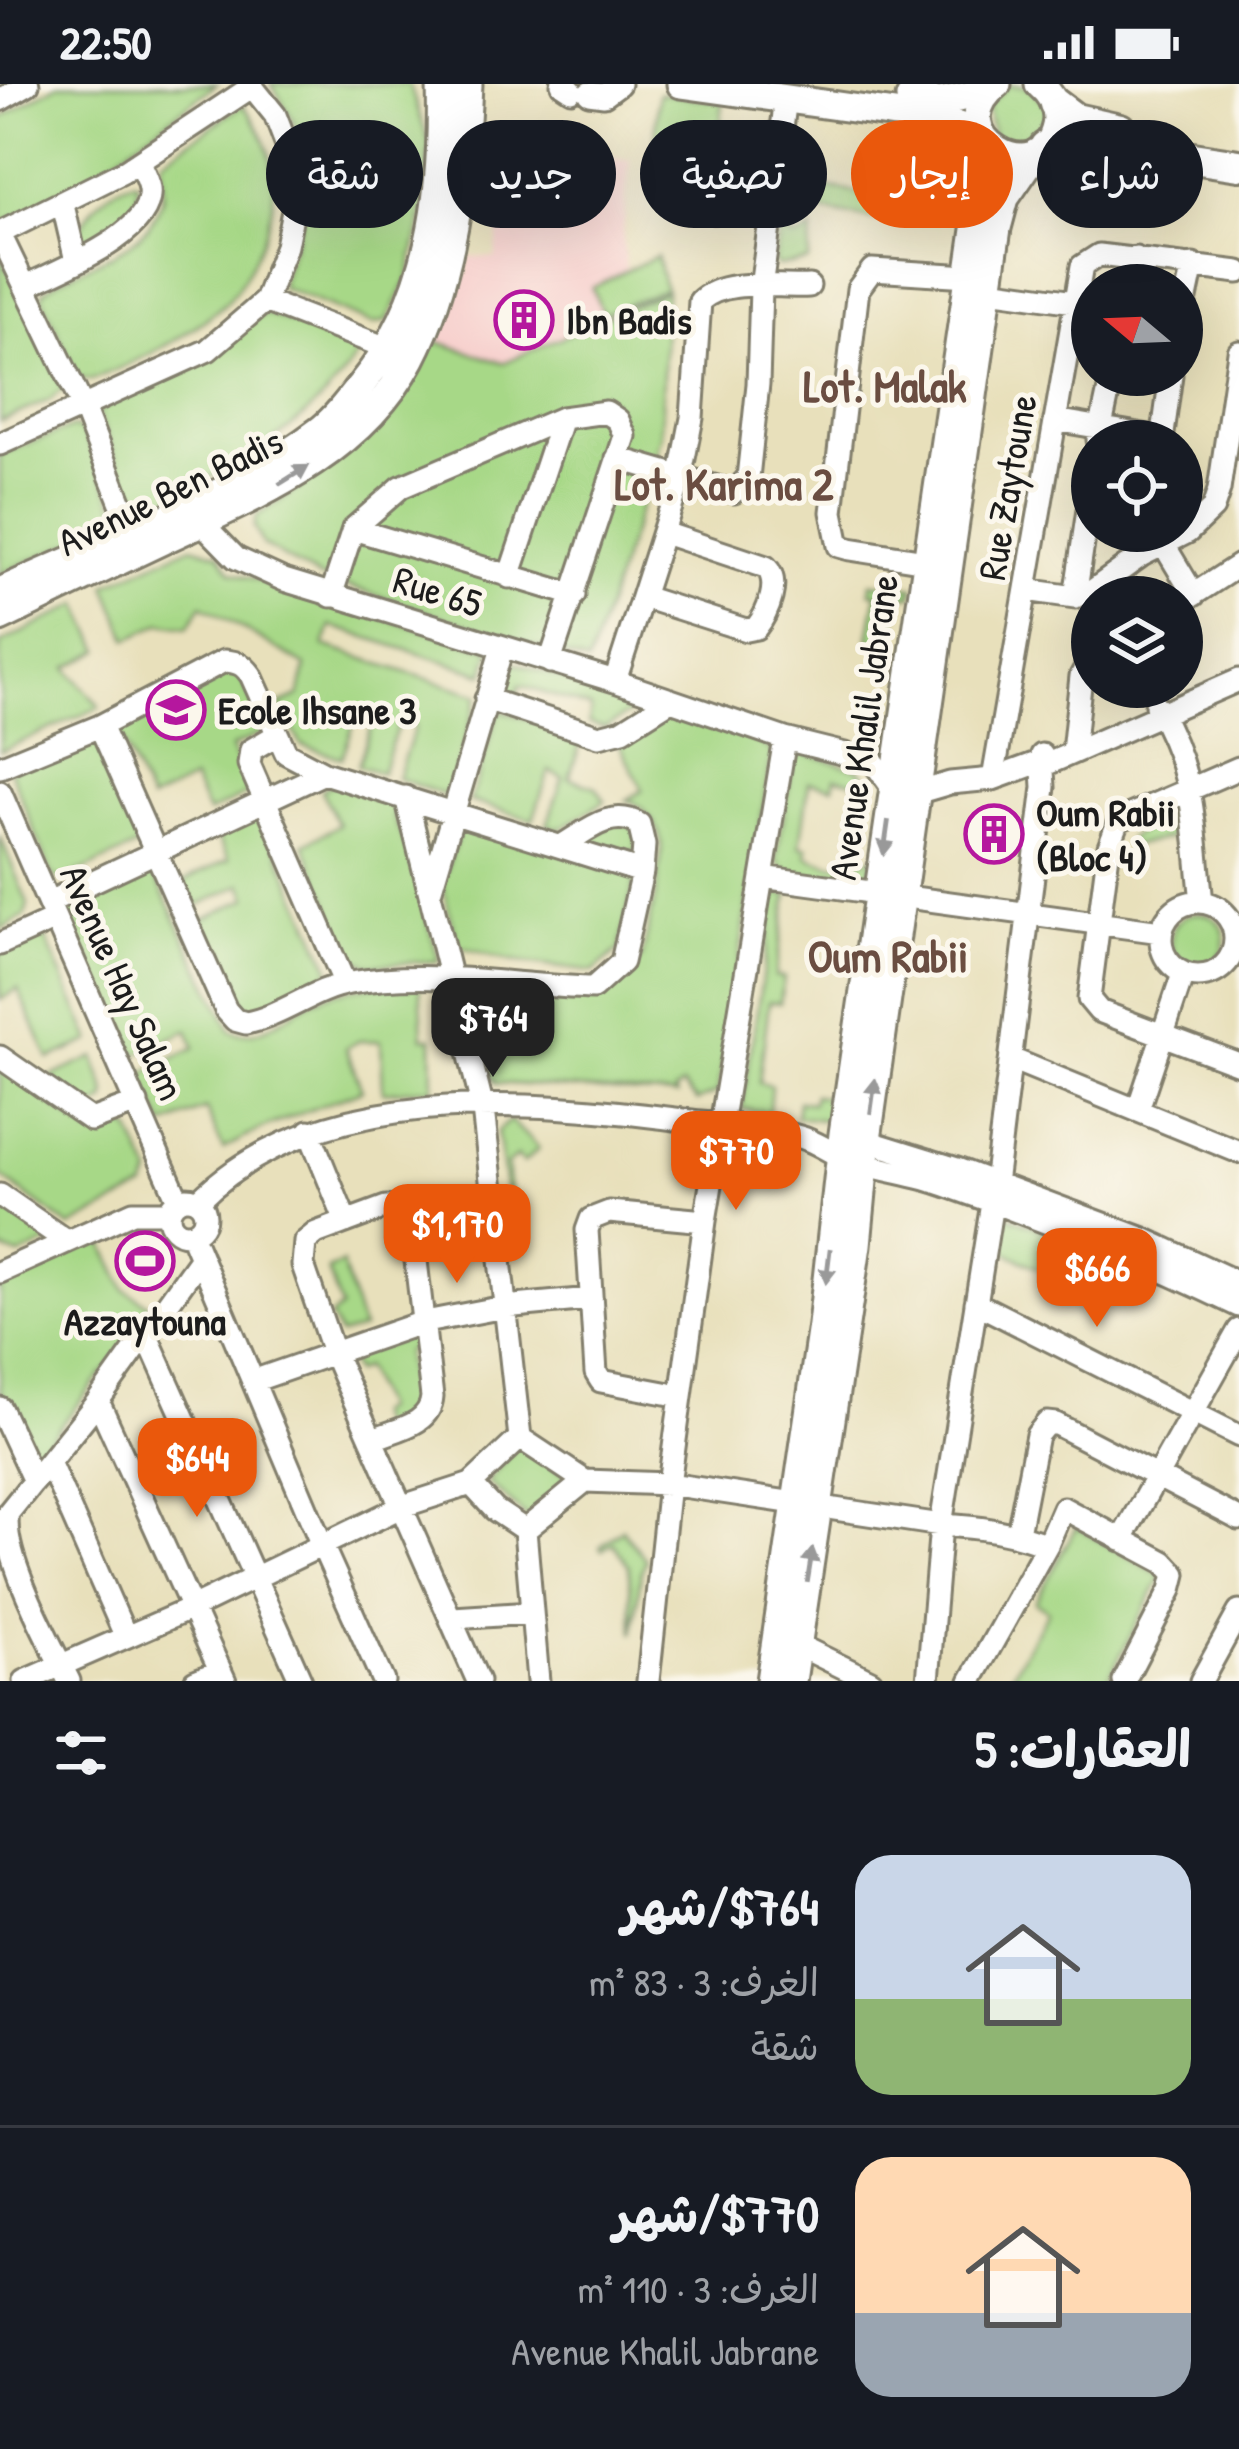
<!DOCTYPE html>
<html lang="ar">
<head>
<meta charset="utf-8">
<style>
  body { margin:0; font-family:"Patrick Hand","Playpen Sans Arabic",sans-serif; background:#20242c; color:#f1f3f6; direction:rtl; height:100vh; display:flex; flex-direction:column; font-size:45px; white-space:nowrap }
  * { box-sizing:border-box; margin:0 }
  p { font-size:39px; color:#9ea1a6 }
  .icon { flex:none; width:66px; height:66px; fill:none; stroke:currentColor; stroke-width:2; stroke-linecap:round; stroke-linejoin:round }
  .map { position:relative; height:1597px; overflow:hidden; direction:ltr }
  .drawer { display:flex; flex-direction:column; background:#171b24; flex:1 }
  .drawer>* { flex:none }
  .banner { position:absolute; left:36px; top:36px; width:1167px; height:108px; direction:rtl; display:flex; gap:24px }
  .needle { width:78px; rotate:289deg }
  .controls { position:absolute; left:1071px; top:180px; display:grid; gap:24px }
  .controls a { display:grid; place-items:center; width:132px; height:132px; border-radius:50%; background:#171b24; box-shadow:0 12px 48px #0002; font-size:60px }
  .price { position:absolute; translate:-50% -102px; padding:0 27px; border-radius:24px; background:#ea580c; color:#fff; font-size:39px; line-height:78px; filter:drop-shadow(0 3px 6px #0008) }
  .price::after { content:''; position:absolute; left:50%; top:72px; width:36px; height:27px; margin-left:-18px; background:inherit; clip-path:polygon(0 0,100% 0,50% 100%) }
  .price.selected { background:#222; color:#fff }
  ul { padding:0; list-style:none }
  li { display:flex; align-items:center; gap:36px; height:300px; padding:0 48px }
  li+li { border-top:3px solid #363941 }
  li span { display:grid; place-items:center; flex:none; width:336px; height:240px; border-radius:36px; color:#555 }
  li>.icon { margin-inline-start:auto }
  span .icon { width:144px; height:144px; fill:#fffc; stroke-width:1 }
  li b { font-size:51px }
  h2 { display:flex; justify-content:space-between; align-items:center; height:144px; padding:0 48px; font-size:51px }
  .pill { padding:0 42px; border-radius:54px; background:#171b24; box-shadow:0 12px 48px #0002; font-size:42px; line-height:108px }
  .pill.selected { background:#ea580c; color:#fff }
  .status { display:flex; justify-content:space-between; align-items:center; height:84px; padding:0 60px; background:#171b24; direction:ltr }
  .status svg { height:33px; fill:currentColor }
  .map>svg:first-child { display:block }
</style>
</head>
<body>
<div class="status"><b>22:50</b><svg viewBox="0 0 49 12"><path d="M0 12V9h3v3zM5 12V6h3v6zM10 12V3h3v9zM15 12V0h3v12zM26 1h20v11H26zM47 4h2v5h-2z"/></svg></div>
<div class="map">
<svg width="1239" height="1597" viewBox="0 0 1239 1597">
  <rect width="100%" height="100%" fill="#fbf7ec"/>
  <filter id="ink" filterUnits="userSpaceOnUse"><feTurbulence type="fractalNoise" baseFrequency=".00833" numOctaves="2"/><feDisplacementMap in="SourceGraphic" scale="24" xChannelSelector="R" yChannelSelector="G"/><feConvolveMatrix kernelMatrix="1 2 1 2 8 2 1 2 1" color-interpolation-filters="sRGB"/></filter>
  <filter id="wash" filterUnits="userSpaceOnUse"><feTurbulence type="fractalNoise" baseFrequency=".004" numOctaves="4" result="noise"/><feDisplacementMap in="SourceGraphic" scale="48" xChannelSelector="R" yChannelSelector="G"/><feGaussianBlur stdDeviation="2.7" result="paint"/><feColorMatrix in="noise" values="0 0 0 0 0 0 0 0 0 0 0 0 0 0 0 0 0 1.4 0 .05"/><feComposite in="paint" operator="in"/></filter>
  <g filter="url(#wash)">
    <rect width="100%" height="100%" fill="#e8e0bb"/>
    <path fill="#f7d0cd" d="M559,67l71,9 -7,74 3,35 31,-13 9,35 -163,72 -68,-22 22,-65h10l2,-20 26,2 11,-95 50,6z"/>
    <path fill="#a7d887" stroke="#627a52" stroke-width="3" d="M58,0h159l-147,107 -70,34v-106z
      M271,0h138l20,58 -4,63 -17,74 -21,42 -14,3 -92,-37c2,-17 11,-36 16,-53 20,-65 11,-94 -26,-150z
      M1009,1l20,2 22,23 -20,37 -38,-8 -6,-33z
      M659,9l64,9 -7,60 -57,-8 2,-12 -6,-1z
      M243,21c41,50 38,100 10,156 -9,17 -17,33 -32,46 -39,33 -82,54 -130,73l-13,-2 -36,-81 2,-6c38,-31 102,-34 118,-93 3,-13 -2,-26 0,-38z
      M134,97l4,2c2,33 -27,49 -51,65l-5,-1 -6,-10c12,-26 29,-48 58,-56z
      M818,102l76,13 -3,23 -76,-12z
      M781,141l9,2 -2,9 9,2 15,-8 -4,31 -30,5 -4,-3z
      M0,169l64,135 -14,12 -50,21z
      M657,172l8,33 -62,25 -11,-26z
      M666,207l-5,143 -9,39 -64,190 -270,-86 -55,-32 -9,-18 2,-11c76,-47 139,-93 179,-175l68,22z
      M265,229l92,33 2,7c-53,82 -136,120 -222,158l-40,-100z
      M73,343l10,4 39,89 -122,54v-120z
      M192,462l27,8 12,18 260,78 -7,24 -153,-48 -7,20 154,49 -29,102 -52,-19 18,-52 -15,-6 -19,53 -23,-7 17,-53 -16,-4 -17,49 -41,-13 -21,-41 19,-8 7,-30 -104,-61 -14,22 -26,-4 -34,16 -22,-54z
      M871,499l42,4 -1,9h-12l-9,48 -22,-5 8,-46 -7,-1z
      M79,520l22,46 -34,18 33,39 -100,44v-107z
      M507,576l137,44 -39,24 -16,-5 2,-15 -71,-23 -4,12 -20,-6z
      M225,586l15,5 26,56 -35,17 20,44 -43,21 -15,-33 -43,21 -36,-77z
      M499,626l84,26 -14,42 27,9 9,14 -45,28 -13,-4 16,-48 -14,-6 -16,49 -63,-19z
      M668,627l77,23 27,17 -54,341 -21,9 -15,-16 -7,6 2,4 -180,-12 -7,-9 -17,-85 130,-2 39,-29c5,-28 22,-90 19,-115 -2,-18 -18,-39 -34,-43l16,-10 -26,-50z
      M94,648l48,112 -81,36 -8,-3 -43,-107z
      M800,668l59,17 5,6 -1,8 -28,-5 -2,9 -24,-5 -9,64 8,2 -1,8c25,12 44,11 68,0l-6,21 -9,4 -75,-9 -9,-12 18,-102z
      M338,697l53,20 6,13 -4,2 15,36 31,109 -70,4 -18,-9 -47,-112 35,-19 -18,-35z
      M1181,726l-1,26 -46,9 -5,13 1,-21z
      M255,732l7,1 68,151 -6,10 -73,35 -5,-2 -45,-91 47,-22 -6,-14 -51,25 -12,-25 50,-25 -14,-26z
      M615,737l20,7 2,25 -53,-12z
      M462,738l174,53 -17,75 -26,22 -83,-11 -52,-15 -16,-61z
      M0,752l28,68 -3,12 -25,14z
      M150,782l81,165c29,12 60,-21 86,-32 33,-14 68,-14 103,-17l3,55 9,1 1,50 -50,4 -2,-51h-22l-13,7 16,42 -99,38 -40,21 -17,-40 -42,17 -23,-52 54,-26 -7,-18 -53,25 -73,-146 1,-7z
      M775,809l13,2 -13,81 9,2 -4,25 -11,-1 -10,81 12,3 -2,26 -27,-3z
      M1171 856a27 27 0 1 1 54 0a27 27 0 1 1-54 0Z
      M43,849l48,108 -42,18 -31,-70 -18,11v-49z
      M94,973l13,37 -2,7 -12,7 -43,-31z
      M0,980l89,68 30,-8 11,5 21,46 -6,13 -75,39 -70,-51z
      M814,1011l21,3 -1,23 -38,-4 2,-16 14,2z
      M510,1036l29,29 -16,14 -6,-7 -10,9 4,35h-4l-10,-69z
      M0,1120l53,36 -34,16 -19,-7z
      M1004,1130l53,21 -14,35 -42,-20z
      M101,1154l24,52 26,16 -36,52 -82,102 -33,-72v-102z
      M342,1180l20,65 -22,6 -10,-18 11,-9 -13,-38z
      M415,1250l1,9 -11,10 6,41 11,1 -1,13 -40,24 -7,-18 8,-5 -18,-41 -10,4 -6,-15z
      M518,1358l58,40 -46,38 -42,-38z
      M1076,1443l86,49 -55,105h-99l40,-70 -13,-9z
      M622,1445l24,31 -5,12 -8,62 -4,-68 -16,-23 -11,7 -2,-3z"/>
  </g>
  <g filter="url(#ink)">
    <g fill="none" stroke-linecap="round" stroke-linejoin="round">
      <defs>
        <path id="minor" d="M562,0l9,6
          M589,9l15,2 15,-11
          M0,16l28,-16
          M726,95l-12,33 -8,-3 4,-28 6,-4 57,11
          M63,121l13,56
          M0,149l123,-61 130,-86
          M0,150l83,173 49,124
          M1131,201l5,-27
          M26,202c32,-16 129,-52 123,-97 -1,-9 -7,-19 -11,-27
          M989,206l85,12
          M265,217l135,52
          M1182,233l11,-52
          M1055,336l107,18
          M1098,356l14,-65
          M1162,357l9,-66
          M0,360l208,-94 57,-49 21,-55 9,-46 -5,-46 -15,-39 -25,-31
          M617,374l117,34 14,-14 10,-94 3,-96 25,-190
          M201,438l35,36 48,22 331,101 170,58 88,22 20,28 23,4 34,-10 43,-4 41,-15 11,1 194,-85
          M353,445l48,-42 161,-69 44,-6 12,8 7,16 -75,226
          M1164,461l30,50
          M1142,471l4,-24
          M926,477l-76,-12 -11,-3 -7,-34 26,-223 14,-19 97,6
          M509,493l53,-159
          M1026,506l49,7 17,-6 50,-36 46,-23 25,-24 6,-18 20,-138
          M331,512l22,-67 221,66
          M643,513l103,33 10,-2c12,-15 25,-46 10,-61l-102,-34
          M1075,513l17,-114
          M1182,518l57,-37
          M615,597l65,-202 12,-61 8,-117c25,-24 76,-13 109,-15
          M486,615l113,37 24,-6 46,-29
          M1156,622c41,71 37,117 46,196
          M100,642l126,284 9,10 11,3c37,-7 67,-34 104,-40 82,-14 162,3 243,5l29,-26 20,-90 2,-27 -5,-21c-27,-16 -51,6 -76,21
          M275,652l-24,14 -2,14 96,220
          M1073,668l8,-76 11,-20
          M0,683l100,-41 124,-65c14,1 19,3 27,14l35,78 38,20
          M1239,684l-120,52 -10,26 -20,153 10,12 140,53
          M993,695l89,-513 17,-11 140,17
          M0,708l178,408
          M406,713l77,312 37,329
          M762,793l399,55
          M431,805l71,-241
          M1161 855a37 37 0 1 1 74 0a37 37 0 1 1-74 0Z
          M49,818l275,-129 318,99
          M0,860l55,-25
          M0,973l91,63 46,-17
          M1011,975l228,93
          M1138,1025l45,-135
          M309,1047l37,91
          M854,1053l103,32 187,70 95,44
          M0,1111l65,45
          M169 1132a18 18 0 1 1 36 0a18 18 0 1 1-36 0Z
          M198,1117c120,-119 331,-101 485,-81 38,5 79,6 117,17 15,4 26,13 40,19 33,14 72,17 105,29 101,35 198,75 294,121
          M191,1150l130,309 62,138
          M0,1188l133,-60h36
          M976,1219l263,133
          M146,1250l155,347
          M253,1297l167,-58 84,-16 86,-8
          M681,1312l-80,-15 -5,-8 -9,-143 4,-11 18,-7 96,9
          M98,1317l127,280
          M0,1324l34,73
          M373,1355c24,-10 57,-14 59,-42l-20,-170 -14,-19 -12,-1 -70,26 -11,9 -2,23 30,87 145,329
          M49,1378l76,173
          M471,1400l49,-46 65,43 84,3 272,41c37,2 71,6 106,20
          M525,1446l13,151
          M1018,1449l19,-98 10,-12 9,1 183,95
          M1121,1456l118,-210
          M453,1534l79,-5
          M798,1561l73,36
          M25,1597l165,-72 213,-103 68,-22 24,26 30,20 60,-49
          M69,1597c-19,-38 -69,-128 -61,-168l90,-112 103,-144
          M195,1597l25,-10
          M648,1597l21,-197 36,-263 80,-482
          M928,1597l13,-156 54,-341 49,-397 -2,-32
          M971,1597l76,-136 16,-37 101,54 11,12 -4,16 -47,91
          M1201,1597l38,-69"/>
        <path id="major" d="M681,0l257,36 43,13
          M997,0c-63,50 44,111 59,42 4,-17 -4,-31 -17,-42
          M910,14l30,4 48,-11
          M0,508c100,-46 231,-94 318,-160 17,-12 30,-31 43,-47 71,-87 83,-193 80,-301
          M0,534c55,-27 110,-53 165,-79 92,-43 195,-84 246,-180 43,-83 53,-183 57,-275
          M770,1597l52,-356 21,-191 139,-945 3,-48
          M792,1597l65,-436 10,-106 130,-911 8,-30 31,-45"/>
        <path id="highway" d="M1055,20l20,15 45,10
          M1045,63l42,-5 152,23"/>
      </defs>
      <use href="#minor" stroke="#827e6c" stroke-width="27"/>
      <use href="#major" stroke="#827e6c" stroke-width="33"/>
      <use href="#highway" stroke="#827e6c" stroke-width="36"/>
      <use href="#minor" stroke="#fff" stroke-width="21"/>
      <use href="#major" stroke="#fff" stroke-width="27"/>
      <use href="#highway" stroke="#fff" stroke-width="30"/>
    </g>
    <defs><path id="oneway-solid" d="M-6-.8H1V-3.2L6.5 0L1 3.2V.8H-6Z" transform="scale(3)"/></defs>
    <g fill="#999">
      <use href="#oneway-solid" transform="translate(294 391) rotate(-32)"/>
      <use href="#oneway-solid" transform="translate(886 754) rotate(98)"/>
      <use href="#oneway-solid" transform="translate(873 1012) rotate(-82)"/>
      <use href="#oneway-solid" transform="translate(828 1182) rotate(97)"/>
      <use href="#oneway-solid" transform="translate(810 1481) rotate(-81)"/>
    </g>
  </g>
  <defs>
    <symbol id="building-ring" viewBox="-11 -11 22 22"><circle r="9.5" fill="#fbf7ec" stroke="#b5179e" stroke-width="1.5"/><path d="M-4-6H4V6H1V3H-1V6H-4ZM-2.5-4.3h1.7v1.8h-1.7ZM.8-4.3h1.7v1.8H.8ZM-2.5-1h1.7V.8h-1.7ZM.8-1h1.7V.8H.8Z" fill="#b5179e"/></symbol>
    <symbol id="school-ring" viewBox="-11 -11 22 22"><circle r="9.5" fill="#fbf7ec" stroke="#b5179e" stroke-width="1.5"/><path d="M0-5L7-2L0 1L-7-2ZM-4 1L0 2.5L4 1V4Q0 6-4 4Z" fill="#b5179e"/></symbol>
    <symbol id="stadium-ring" viewBox="-11 -11 22 22"><circle r="9.5" fill="#fbf7ec" stroke="#b5179e" stroke-width="1.5"/><path d="M0-5a6.5 5 0 1 0 0 10a6.5 5 0 1 0 0-10ZM-3.5-1.8h7v3.6h-7Z" fill="#b5179e"/></symbol>
  </defs>
  <g fill-rule="evenodd">
    <use href="#building-ring" x="491" y="203" width="66" height="66"/>
    <use href="#school-ring" x="143" y="593" width="66" height="66"/>
    <use href="#building-ring" x="961" y="717" width="66" height="66"/>
    <use href="#stadium-ring" x="112" y="1144" width="66" height="66"/>
  </g>
  <g text-anchor="middle" stroke-width="10" stroke-linejoin="round" paint-order="stroke">
    <g font-size="39" font-weight="bold" fill="#1c1c1c" stroke="#fbf7ec" text-anchor="start">
      <text x="566" y="250">Ibn Badis</text>
      <text x="218" y="640">Ecole Ihsane 3</text>
      <text x="1036" y="742">Oum Rabii<tspan x="1036" dy="45">(Bloc 4)</tspan></text>
      <text x="145" y="1251" text-anchor="middle">Azzaytouna</text>
    </g>
    <g font-size="39" fill="#1c1c1c" stroke="#fbf7ec">
      <text transform="translate(1007 403) rotate(-80)" y="14">Rue Zaytoune</text>
      <text transform="translate(170 407) rotate(-26)" y="14">Avenue Ben Badis</text>
      <text transform="translate(438 507) rotate(17)" y="14">Rue 65</text>
      <text transform="translate(863 643) rotate(-82)" y="14">Avenue Khalil Jabrane</text>
      <text transform="translate(123 898) rotate(66)" y="14">Avenue Hay Salam</text>
    </g>
    <g font-size="45" font-weight="bold" fill="#6a4d41" stroke="#fbf7ec">
      <text x="885" y="318">Lot. Malak</text>
      <text x="724" y="416">Lot. Karima 2</text>
      <text x="888" y="888">Oum Rabii</text>
    </g>
  </g>
</svg>
<div class="controls">
<a><svg class="needle" viewBox="-14 -14 28 28"><path d="M0-13l5 13h-10z" fill="#e53935"/><path d="M0 13l5-13h-10z" fill="#9ea1a6"/></svg></a>
<a><svg class="icon" aria-label="locate" viewBox="0 0 24 24"><circle cx="12" cy="12" r="6"/><path d="M12 2v4M12 18v4M2 12h4M18 12h4"/></svg></a>
<a><svg class="icon" aria-label="layers" viewBox="0 0 24 24"><path d="M12 4l9 5-9 5-9-5zM3 14l9 5 9-5"/></svg></a>
</div>
<b class="price selected" style="left:493px;top:996px">$764</b>
<b class="price" style="left:736px;top:1129px">$770</b>
<b class="price" style="left:457px;top:1202px">$1,170</b>
<b class="price" style="left:1097px;top:1246px">$666</b>
<b class="price" style="left:197px;top:1436px">$644</b>
<div class="banner">
<a class="pill">شراء</a>
<a class="pill selected">إيجار</a>
<a class="pill">تصفية</a>
<a class="pill">جديد</a>
<a class="pill">شقة</a>
</div>
</div>
<section class="drawer">
<h2>العقارات: 5<svg class="icon" aria-label="filters" viewBox="0 0 24 24"><path d="M4 7h16M4 17h16"/><circle cx="9" cy="7" r="2"/><circle cx="15" cy="17" r="2"/></svg></h2>
<ul>
<li><span style="background:linear-gradient(#c9d6e8 60%,#8fb573 0)"><svg class="icon" aria-label="home" viewBox="0 0 24 24"><path d="M3 11l9-7 9 7M6 9v11h12V9"/></svg></span><div><b>$764/شهر</b><p>الغرف: 3 · 83 m²</p><p>شقة</p></div></li>
<li><span style="background:linear-gradient(#ffd9b3 65%,#9aa5b1 0)"><svg class="icon" aria-label="home" viewBox="0 0 24 24"><path d="M3 11l9-7 9 7M6 9v11h12V9"/></svg></span><div><b>$770/شهر</b><p>الغرف: 3 · 110 m²</p><p>Avenue Khalil Jabrane</p></div></li>
</ul>
</section>
</body>
</html>
